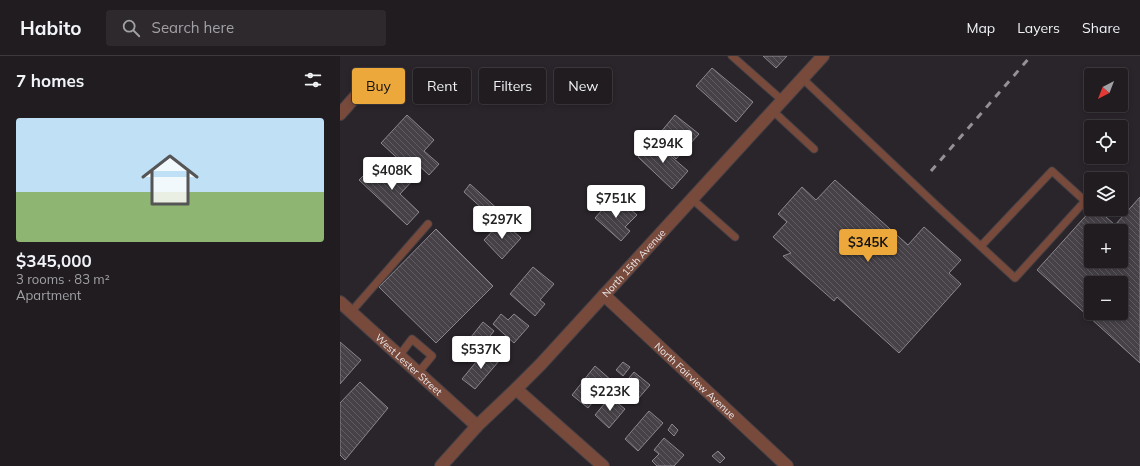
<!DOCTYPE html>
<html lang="en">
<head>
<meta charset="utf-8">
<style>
  body { margin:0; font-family:Mulish,sans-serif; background:#2d292d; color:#f1f3f6; height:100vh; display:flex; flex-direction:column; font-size:15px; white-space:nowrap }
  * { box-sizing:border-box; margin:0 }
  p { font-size:13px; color:#a2a1a5 }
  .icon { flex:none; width:22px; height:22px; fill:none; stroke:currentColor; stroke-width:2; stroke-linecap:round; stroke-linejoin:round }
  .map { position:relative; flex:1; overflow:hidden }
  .panel { display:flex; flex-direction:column; background:#201c20; width:340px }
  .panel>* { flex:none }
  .banner { position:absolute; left:12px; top:12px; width:380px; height:36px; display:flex; gap:8px }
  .needle { width:26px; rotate:222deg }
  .buttons { position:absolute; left:744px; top:12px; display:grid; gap:8px }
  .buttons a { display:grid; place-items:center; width:44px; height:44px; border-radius:4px; background:#201c20; box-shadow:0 2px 6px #0003,0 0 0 1px #3d3a3e; font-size:20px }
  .price { position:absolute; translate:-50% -34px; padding:0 9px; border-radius:4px; background:#fff; color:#222; font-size:13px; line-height:26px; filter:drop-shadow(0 1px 2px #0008) }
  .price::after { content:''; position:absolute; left:50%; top:24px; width:12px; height:9px; margin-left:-6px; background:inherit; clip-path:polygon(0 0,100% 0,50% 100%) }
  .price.current { background:#eda83b; color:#111 }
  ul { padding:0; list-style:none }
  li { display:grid; align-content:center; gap:8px; height:212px; padding:0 16px }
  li+li { border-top:1px solid #3d3a3e }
  li span { display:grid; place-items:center; height:124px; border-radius:4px; color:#555 }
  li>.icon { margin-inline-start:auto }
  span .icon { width:72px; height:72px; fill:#fffc; stroke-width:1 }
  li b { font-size:17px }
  h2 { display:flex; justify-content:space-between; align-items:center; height:48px; padding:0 16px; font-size:17px }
  .tag { padding:0 14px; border-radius:4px; background:#201c20; box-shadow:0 2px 6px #0003,0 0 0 1px #3d3a3e; font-size:14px; line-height:36px }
  .tag.current { background:#eda83b; color:#111 }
  header { display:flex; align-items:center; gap:24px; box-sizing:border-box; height:56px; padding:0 20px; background:#201c20; border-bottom:1px solid #3d3a3e }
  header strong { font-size:19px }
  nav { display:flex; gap:22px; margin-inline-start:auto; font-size:14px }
  .search { width:280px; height:36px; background:#2d292d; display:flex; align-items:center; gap:10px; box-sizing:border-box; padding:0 14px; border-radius:4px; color:#a2a1a5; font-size:15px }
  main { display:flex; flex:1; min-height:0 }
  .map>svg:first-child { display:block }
</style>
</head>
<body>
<header>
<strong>Habito</strong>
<div class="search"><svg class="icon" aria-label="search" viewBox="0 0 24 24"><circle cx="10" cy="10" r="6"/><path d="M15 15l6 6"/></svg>Search here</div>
<nav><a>Map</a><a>Layers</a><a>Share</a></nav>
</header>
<main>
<section class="panel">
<h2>7 homes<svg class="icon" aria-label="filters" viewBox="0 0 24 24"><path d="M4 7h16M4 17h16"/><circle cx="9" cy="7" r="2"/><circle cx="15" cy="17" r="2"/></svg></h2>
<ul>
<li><span style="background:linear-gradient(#bfe0f5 60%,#8fb573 0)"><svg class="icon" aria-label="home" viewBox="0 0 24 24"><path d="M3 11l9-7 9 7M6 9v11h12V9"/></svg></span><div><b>$345,000</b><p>3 rooms · 83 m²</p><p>Apartment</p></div></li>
</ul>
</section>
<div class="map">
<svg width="800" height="410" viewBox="0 0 800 410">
  <defs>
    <pattern id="building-back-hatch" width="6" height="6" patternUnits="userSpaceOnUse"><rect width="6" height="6" fill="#454147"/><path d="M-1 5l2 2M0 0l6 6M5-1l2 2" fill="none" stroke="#605c62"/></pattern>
  </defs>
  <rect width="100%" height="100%" fill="#2a252b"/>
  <path fill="url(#building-back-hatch)" stroke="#8c878e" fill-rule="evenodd" d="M423,0h24l-11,12z
    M372,12l41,34 -17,20 -40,-36z
    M67,59l27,25 -10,11 15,13 -10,11 -18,-17 -4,9 -26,-24z
    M335,59l24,19 -23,25 -21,-20z
    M312,84l36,31 -16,18 -34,-32z
    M56,106l18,17 -14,15 19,18 -12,13 -48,-45 12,-12 11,9z
    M495,124l73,65 16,-18 37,33 -12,13 12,11 -62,69 -62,-56 -3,4 -51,-45 8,-3 -18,-16 14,-15 -9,-8 24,-27 14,13z
    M130,128l32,29 -7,7 -31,-28z
    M800,141v166l-103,-93 55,-61h5l18,16zM751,175h30v30h-30zM751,227h30v30h-30z
    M270,145l8,7 5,-5 14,12 -12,12 5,4 -9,10 -26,-23z
    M162,165l19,17 -19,21 -18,-19z
    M96,173l57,57 -57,57 -57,-56z
    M193,211l21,17 -14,16 5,4 -10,12 -25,-22z
    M161,258l7,6 6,-6 15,12 -15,17 -21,-19z
    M143,266l11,9 -20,25 -11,-9z
    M0,286l21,18 -21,24z
    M146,294l13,11 -24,28 -13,-10z
    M283,306l7,5 -7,9 -7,-6z
    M255,310l16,14 -23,28 -16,-13z
    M294,316l16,13 -13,15 -5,-4 -3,4 -11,-9z
    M20,326l28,26 -43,52 -5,-5v-52z
    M270,341l15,12 -16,19 -14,-13z
    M309,355l14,12 -25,28 -13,-12z
    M332,368l6,6 -4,6 -6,-6z
    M324,382l20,17 -10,11h-17l-5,-5 7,-7 -5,-4z
    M378,395l7,7 -5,5 -8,-7z"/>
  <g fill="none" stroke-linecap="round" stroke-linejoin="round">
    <defs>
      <path id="service" d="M392,0l51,45
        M463,23l134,127 78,72 70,-77 -33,-30 -71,75
        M433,55l41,38
        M352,143l43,38
        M11,256l77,-88
        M59,300l13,-17 20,17 -14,17"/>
      <g id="minor">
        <path d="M0,58l30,-34"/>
        <path id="s1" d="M264,239l183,171"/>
        <path id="s2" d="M0,246l137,124"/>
        <path d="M176,333l87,77"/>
        <path id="s3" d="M101,410l36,-40 39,-37 25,-25 282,-308"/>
      </g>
    </defs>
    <use href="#service" stroke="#454046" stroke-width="9"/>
    <use href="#minor" stroke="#454046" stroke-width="14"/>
    <use href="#service" stroke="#784a3c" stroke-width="7"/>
    <use href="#minor" stroke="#784a3c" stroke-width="12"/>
    <path stroke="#949094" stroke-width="3" stroke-dasharray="7 7" stroke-linecap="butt" d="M591,115l100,-115"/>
  </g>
  <g text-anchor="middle" stroke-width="4" stroke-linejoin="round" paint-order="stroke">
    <g font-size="10" fill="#ebe8eb" stroke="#2a252b">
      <text dy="4" stroke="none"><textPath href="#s3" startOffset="280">North 15th Avenue</textPath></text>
      <text dy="4" stroke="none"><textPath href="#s2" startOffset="93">West Lester Street</textPath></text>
      <text dy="4" stroke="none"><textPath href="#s1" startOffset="125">North Fairview Avenue</textPath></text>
    </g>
  </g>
</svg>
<div class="buttons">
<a><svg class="needle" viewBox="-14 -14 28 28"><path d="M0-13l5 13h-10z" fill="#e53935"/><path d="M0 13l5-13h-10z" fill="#a2a1a5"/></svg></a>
<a><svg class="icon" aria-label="locate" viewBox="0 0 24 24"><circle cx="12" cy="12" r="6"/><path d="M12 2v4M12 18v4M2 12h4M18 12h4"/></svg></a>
<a><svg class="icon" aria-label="layers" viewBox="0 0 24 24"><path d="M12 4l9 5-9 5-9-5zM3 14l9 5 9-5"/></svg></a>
<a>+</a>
<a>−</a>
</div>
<b class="price" style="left:323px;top:108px">$294K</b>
<b class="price" style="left:52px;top:135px">$408K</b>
<b class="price" style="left:276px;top:163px">$751K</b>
<b class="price" style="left:162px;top:184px">$297K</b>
<b class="price current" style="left:528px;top:207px">$345K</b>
<b class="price" style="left:141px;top:314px">$537K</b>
<b class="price" style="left:270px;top:356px">$223K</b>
<div class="banner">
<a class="tag current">Buy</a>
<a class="tag">Rent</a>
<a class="tag">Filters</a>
<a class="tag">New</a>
</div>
</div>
</main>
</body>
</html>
